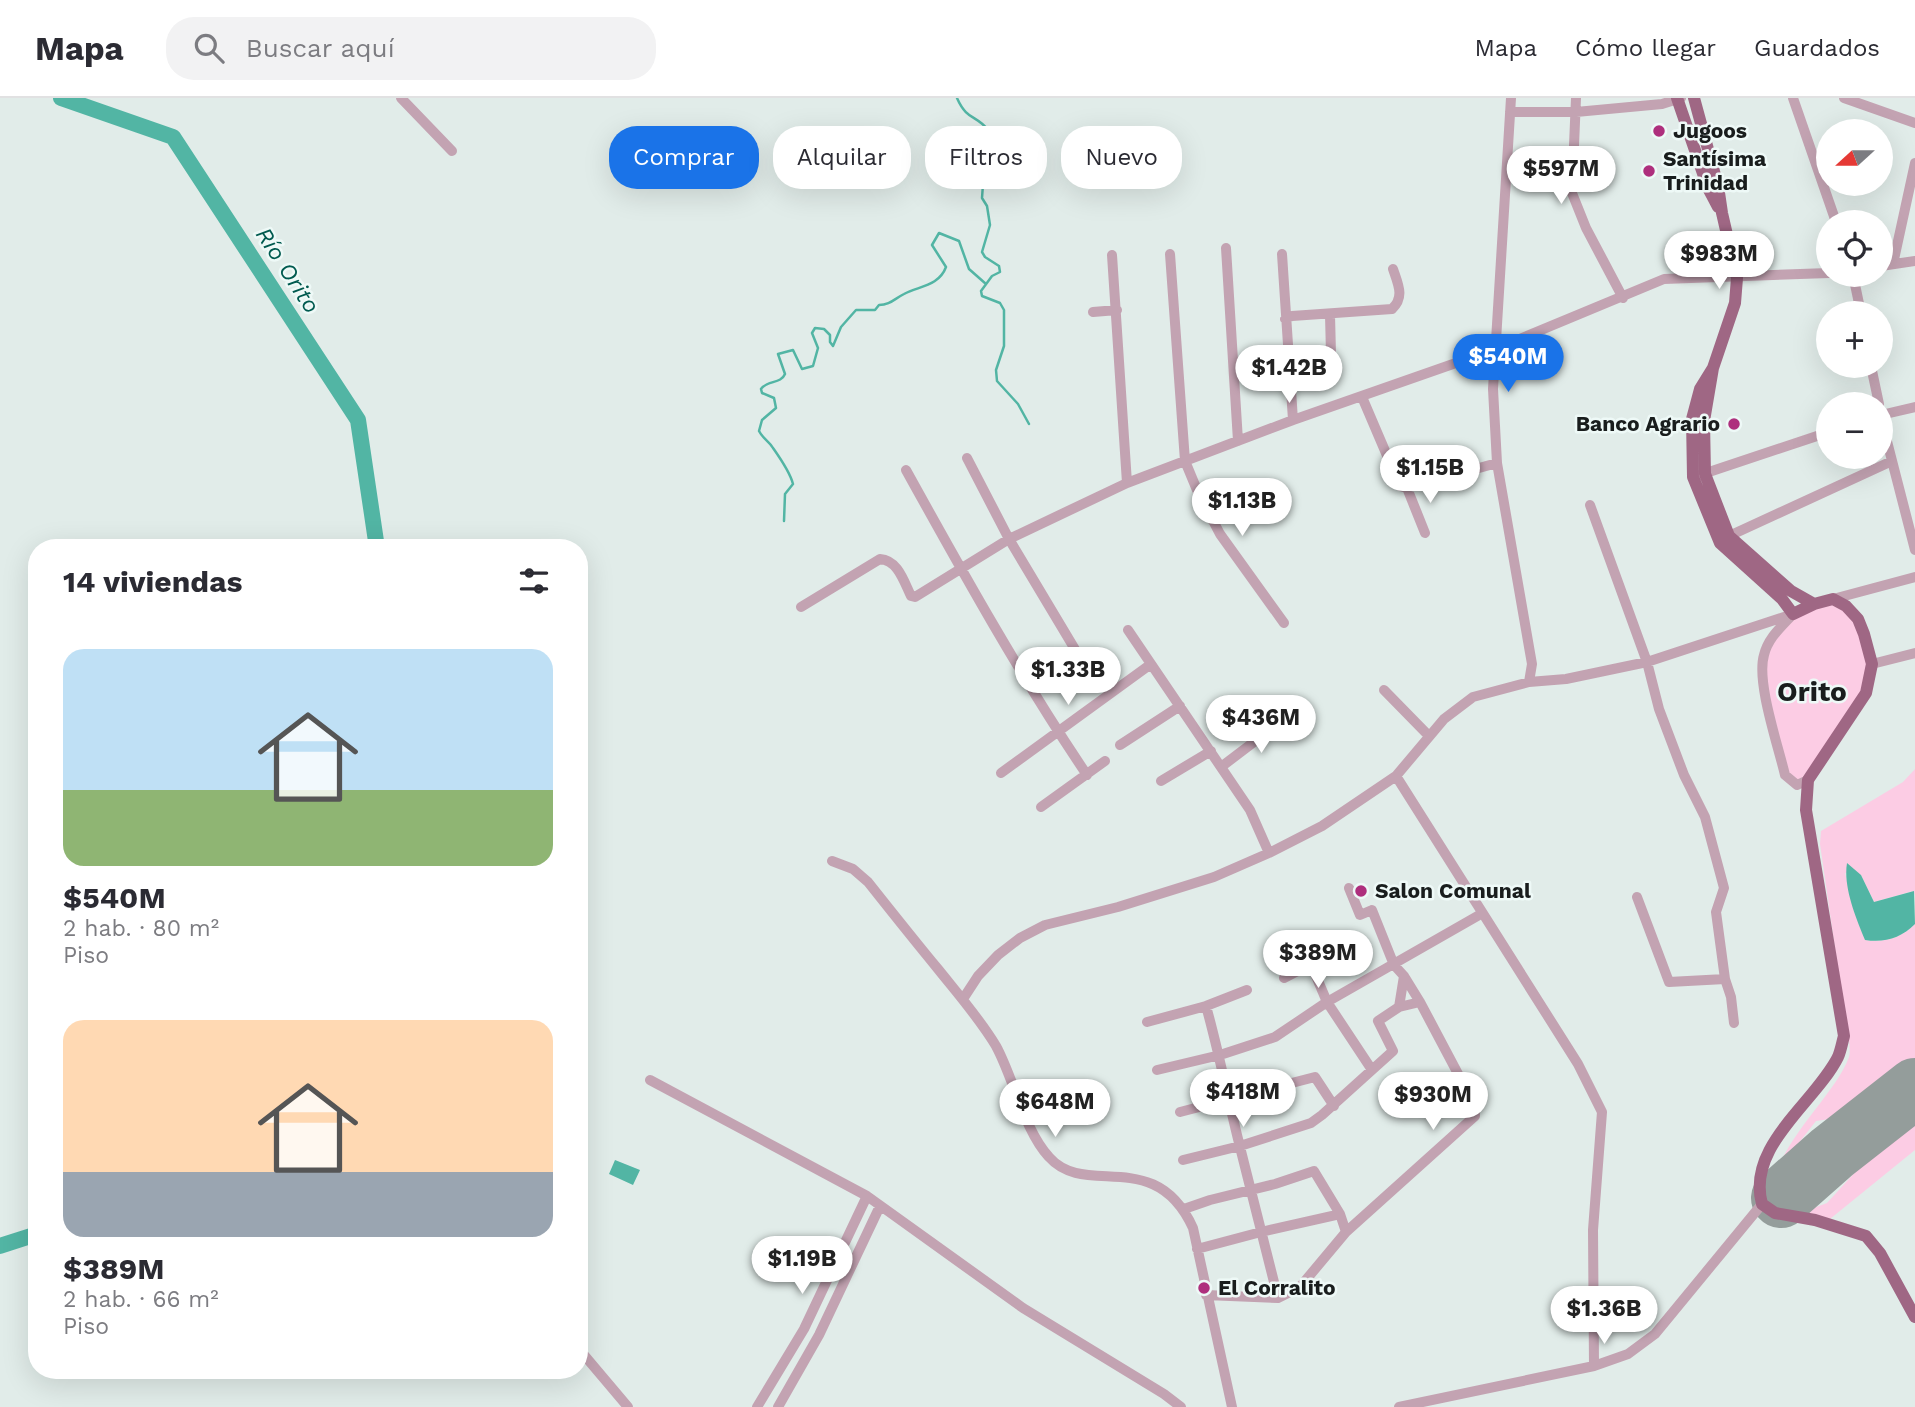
<!DOCTYPE html>
<html lang="es">
<head>
<meta charset="utf-8">
<style>
  body { margin:0; font-family:"Work Sans",sans-serif; background:#f2f2f3; color:#2b2b33; height:100vh; display:flex; flex-direction:column; font-size:26px; white-space:nowrap }
  * { box-sizing:border-box; margin:0 }
  p { font-size:23px; color:#7c7c81 }
  .icon { flex:none; width:38px; height:38px; fill:none; stroke:currentColor; stroke-width:2; stroke-linecap:round; stroke-linejoin:round }
  .map { position:relative; flex:1; overflow:hidden }
  .panel { position:absolute; left:28px; top:441px; width:560px; height:840px; display:flex; flex-direction:column; background:#fff; border-radius:28px; box-shadow:0 7px 28px #0002 }
  .panel>* { flex:none }
  .guide { position:absolute; left:609px; top:28px; width:665px; height:63px; display:flex; gap:14px }
  .needle { width:46px; rotate:249deg }
  .buttons { position:absolute; left:1816px; top:21px; display:grid; gap:14px }
  .buttons a { display:grid; place-items:center; width:77px; height:77px; border-radius:50%; background:#fff; box-shadow:0 7px 28px #0002; font-size:35px }
  .price { position:absolute; translate:-50% -60px; padding:0 16px; border-radius:24px; background:#fff; color:#222; font-size:23px; line-height:46px; filter:drop-shadow(0 2px 4px #0008) }
  .price::after { content:''; position:absolute; left:50%; top:42px; width:21px; height:16px; margin-left:-10px; background:inherit; clip-path:polygon(0 0,100% 0,50% 100%) }
  .price.on { background:#1a73e8; color:#fff }
  ul { padding:0; list-style:none }
  li { display:grid; align-content:center; gap:14px; height:371px; padding:0 35px }
  li span { display:grid; place-items:center; height:217px; border-radius:21px; color:#555 }
  li>.icon { margin-inline-start:auto }
  span .icon { width:126px; height:126px; fill:#fffc; stroke-width:1 }
  li b { font-size:30px }
  h2 { display:flex; justify-content:space-between; align-items:center; height:84px; padding:0 35px; font-size:30px }
  .chip { padding:0 24px; border-radius:28px; background:#fff; box-shadow:0 7px 28px #0002; font-size:24px; line-height:63px }
  .chip.on { background:#1a73e8; color:#fff }
  header { display:flex; align-items:center; gap:42px; box-sizing:border-box; height:98px; padding:0 35px; background:#fff; border-bottom:2px solid #e1e1e2 }
  header strong { font-size:33px }
  nav { display:flex; gap:38px; margin-inline-start:auto; font-size:24px }
  .search { width:490px; height:63px; background:#f2f2f3; display:flex; align-items:center; gap:18px; box-sizing:border-box; padding:0 24px; border-radius:28px; color:#7c7c81; font-size:26px }
  .map>svg:first-child { display:block }
</style>
</head>
<body>
<header>
<strong>Mapa</strong>
<div class="search"><svg class="icon" aria-label="search" viewBox="0 0 24 24"><circle cx="10" cy="10" r="6"/><path d="M15 15l6 6"/></svg>Buscar aquí</div>
<nav><a>Mapa</a><a>Cómo llegar</a><a>Guardados</a></nav>
</header>
<div class="map">
<svg width="1915" height="1309" viewBox="0 0 1915 1309">
  <rect width="100%" height="100%" fill="#e1ece9"/>
  <path fill="#fccce4" d="M1814,506l32,2 26,58 -6,29 -69,92 -12,-10 -24,-100 10,-37z
    M1915,671v126l-2,-4 -39,11 -13,-27 -16,-2 12,46 8,21c20,3 36,-2 50,-16v144l-58,47 -41,6 -33,42 -8,28 6,15 30,3 16,-6 53,-58 3,-7 32,-26v38l-85,69 -49,-8c-30,-47 52,-109 68,-154 3,-10 -4,-36 -6,-48 -7,-55 -15,-110 -23,-165l1,-13 82,-49z"/>
  <path fill="#52b5a4" d="M1847,765l14,12 13,27 40,-11 1,33c-14,14 -30,19 -50,16 -9,-22 -22,-53 -18,-77z
    M615,1062l25,10 -7,15 -24,-11z"/>
  <g fill="none" stroke-linecap="round" stroke-linejoin="round">
    <path stroke="#52b5a4" stroke-width="2.5" d="M957,0c10,23 20,17 31,32l-1,5 -16,11 -12,15 3,6 23,-12 5,5 -1,6 -5,4 -2,28 5,8 3,19 -8,27 3,5 14,9 1,6 -8,4 -11,15 1,5 18,7 4,7v36l-8,24 1,11 21,23 11,20
      M784,423l1,-27 8,-10c-3,-12 -13,-26 -20,-36 -4,-7 -10,-9 -14,-17l3,-11 14,-12 -2,-10 -12,-5 -1,-4c6,-9 20,-5 24,-15l-7,-20 15,-4 9,19 11,-3 5,-18 -6,-15 3,-5 9,1 6,6v7l3,4 8,-19 15,-17h19l4,-5c11,0 15,-6 25,-11 15,-8 35,-8 42,-27l-14,-22 7,-12 20,8 10,28 17,15"/>
    <path stroke="#52b5a4" stroke-width="16" d="M61,0l112,39 185,283 19,128
      M0,1148l37,-12"/>
    <path stroke="#949d9b" stroke-width="60" d="M1781,1100l51,-45 83,-65"/>
    <path stroke="#c3a3b2" stroke-width="10" d="M401,0l51,53
      M1511,0l-18,291 4,74 35,201 -3,18
      M1576,0l-4,95 14,35 37,70
      M1793,0l43,124
      M1844,0l71,25
      M1510,14h66l86,-8 19,-6
      M1226,150l12,193
      M1170,156l15,207 12,29 23,44 64,89
      M1282,156l11,166
      M1112,157l15,228
      M1893,166l22,-101
      M1881,168l34,-5
      M1853,177l8,38
      M1093,214l24,-2
      M1330,217l1,39
      M1285,221l7,-3 100,-7c13,-12 6,-25 1,-40
      M1871,268l8,38
      M1362,299l38,89 7,2 18,45
      M1881,317l34,-8
      M1881,320l34,132
      M967,360l42,81 67,112 -48,30
      M906,372c57,103 115,207 181,305
      M1700,377l129,-43
      M1407,390l90,-25
      M1590,407l57,157 12,47 25,66 21,42 19,71 -8,24 9,67 6,18 3,26
      M1729,438l163,-75
      M1833,501l82,-22
      M801,509l79,-48c18,1 24,23 31,37l4,1 94,-58 118,-56 166,-63 200,-70 171,-71 165,-6
      M1792,517c-11,12 -24,23 -28,40 -8,27 14,90 21,120l12,10 11,-5
      M1128,532l122,180 19,43
      M1872,566l43,-11
      M1384,592l45,46
      M1120,647l60,-39
      M1221,669l62,-47
      M1001,675l150,-109
      M1396,678l182,288 24,48 -9,118 1,136
      M1161,683l50,-30
      M1041,709l64,-46
      M832,763l21,8 15,13c23,29 46,58 70,87 20,25 42,50 58,77 18,33 28,84 53,111 37,42 106,-12 144,71l39,179
      M1637,799l32,85 56,-3
      M1284,880l27,-14 16,38 45,68
      M963,901l15,-23 20,-21 22,-17 25,-13 73,-18 96,-30 55,-24 53,-27 74,-50 48,-57 29,-22 56,-15 37,-3 81,-17 146,-48
      M1206,908c13,46 22,94 34,141 13,50 25,101 38,151
      M1399,909l5,-31
      M1147,924l59,-16 41,-16
      M1157,972l63,-15 55,-18 52,-35 154,-88
      M650,982l217,116 156,112 141,86 17,13
      M1180,1014l135,-35 19,29
      M1183,1062l57,-14 71,-23 11,-8 71,-64 -15,-30 21,-14 21,-5
      M1184,1111l26,-9 65,-16 39,-13 26,43 6,18
      M1197,1151l64,-17 79,-18
      M1206,1197l72,3 22,-11 46,-55 129,-116 -1,-12 -54,-102 -16,-26 -10,-11 -22,-55 -12,5 -11,-27
      M579,1251l49,58
      M757,1309l47,-78 63,-133
      M778,1309l41,-72 61,-129
      M1399,1309l195,-41 34,-12 27,-20 107,-130"/>
    <path stroke="#9f6784" stroke-width="12" d="M1677,0l31,90 10,19
      M1694,0l24,88 4,27 15,65 -2,25 -22,65 -9,53 1,53 24,62 62,55 23,13
      M1713,270l-13,21 -8,30 1,58 27,66 62,56 11,15 21,-10 19,-5 13,7 12,13 6,15 8,30 -6,29 -58,87 -2,30 38,226c-2,7 -3,14 -6,21 -23,46 -92,89 -76,147l13,9 40,7 51,16 14,17 35,64"/>
  </g>
  <g fill="#ae2f7d" stroke="#eef9f7" stroke-width="2.5">
    <circle cx="1659" cy="33" r="7"/>
    <circle cx="1649" cy="73" r="7"/>
    <circle cx="1734" cy="326" r="7"/>
    <circle cx="1361" cy="793" r="7"/>
    <circle cx="1204" cy="1190" r="7"/>
  </g>
  <g text-anchor="middle" stroke-width="5" stroke-linejoin="round" paint-order="stroke">
    <g font-size="21" font-weight="bold" fill="#191d1d" stroke="#eef9f7" text-anchor="start">
      <text x="1673" y="40">Jugoos</text>
      <text x="1663" y="68">Santísima<tspan x="1663" dy="24">Trinidad</tspan></text>
      <text x="1720" y="333" text-anchor="end">Banco Agrario</text>
      <text x="1375" y="800">Salon Comunal</text>
      <text x="1218" y="1197">El Corralito</text>
    </g>
    <g font-size="23" font-style="italic" fill="#005a4f" stroke="#eef9f7">
      <text transform="translate(288 172) rotate(57)" y="8">Río Orito</text>
    </g>
    <g font-size="28" font-weight="bold" fill="#191d1d" stroke="#eef9f7">
      <text x="1812" y="603">Orito</text>
    </g>
  </g>
</svg>
<div class="buttons">
<a><svg class="needle" viewBox="-14 -14 28 28"><path d="M0-13l5 13h-10z" fill="#e53935"/><path d="M0 13l5-13h-10z" fill="#7c7c81"/></svg></a>
<a><svg class="icon" aria-label="locate" viewBox="0 0 24 24"><circle cx="12" cy="12" r="6"/><path d="M12 2v4M12 18v4M2 12h4M18 12h4"/></svg></a>
<a>+</a>
<a>−</a>
</div>
<b class="price" style="left:1561px;top:108px">$597M</b>
<b class="price" style="left:1719px;top:193px">$983M</b>
<b class="price on" style="left:1508px;top:296px">$540M</b>
<b class="price" style="left:1289px;top:307px">$1.42B</b>
<b class="price" style="left:1430px;top:407px">$1.15B</b>
<b class="price" style="left:1242px;top:440px">$1.13B</b>
<b class="price" style="left:1068px;top:609px">$1.33B</b>
<b class="price" style="left:1261px;top:657px">$436M</b>
<b class="price" style="left:1318px;top:892px">$389M</b>
<b class="price" style="left:1243px;top:1031px">$418M</b>
<b class="price" style="left:1433px;top:1034px">$930M</b>
<b class="price" style="left:1055px;top:1041px">$648M</b>
<b class="price" style="left:802px;top:1198px">$1.19B</b>
<b class="price" style="left:1604px;top:1248px">$1.36B</b>
<div class="guide">
<a class="chip on">Comprar</a>
<a class="chip">Alquilar</a>
<a class="chip">Filtros</a>
<a class="chip">Nuevo</a>
</div>
<section class="panel">
<h2>14 viviendas<svg class="icon" aria-label="filters" viewBox="0 0 24 24"><path d="M4 7h16M4 17h16"/><circle cx="9" cy="7" r="2"/><circle cx="15" cy="17" r="2"/></svg></h2>
<ul>
<li><span style="background:linear-gradient(#bfe0f5 65%,#8fb573 0)"><svg class="icon" aria-label="home" viewBox="0 0 24 24"><path d="M3 11l9-7 9 7M6 9v11h12V9"/></svg></span><div><b>$540M</b><p>2 hab. · 80 m²</p><p>Piso</p></div></li>
<li><span style="background:linear-gradient(#ffd9b3 70%,#9aa5b1 0)"><svg class="icon" aria-label="home" viewBox="0 0 24 24"><path d="M3 11l9-7 9 7M6 9v11h12V9"/></svg></span><div><b>$389M</b><p>2 hab. · 66 m²</p><p>Piso</p></div></li>
</ul>
</section>
</div>
</body>
</html>
